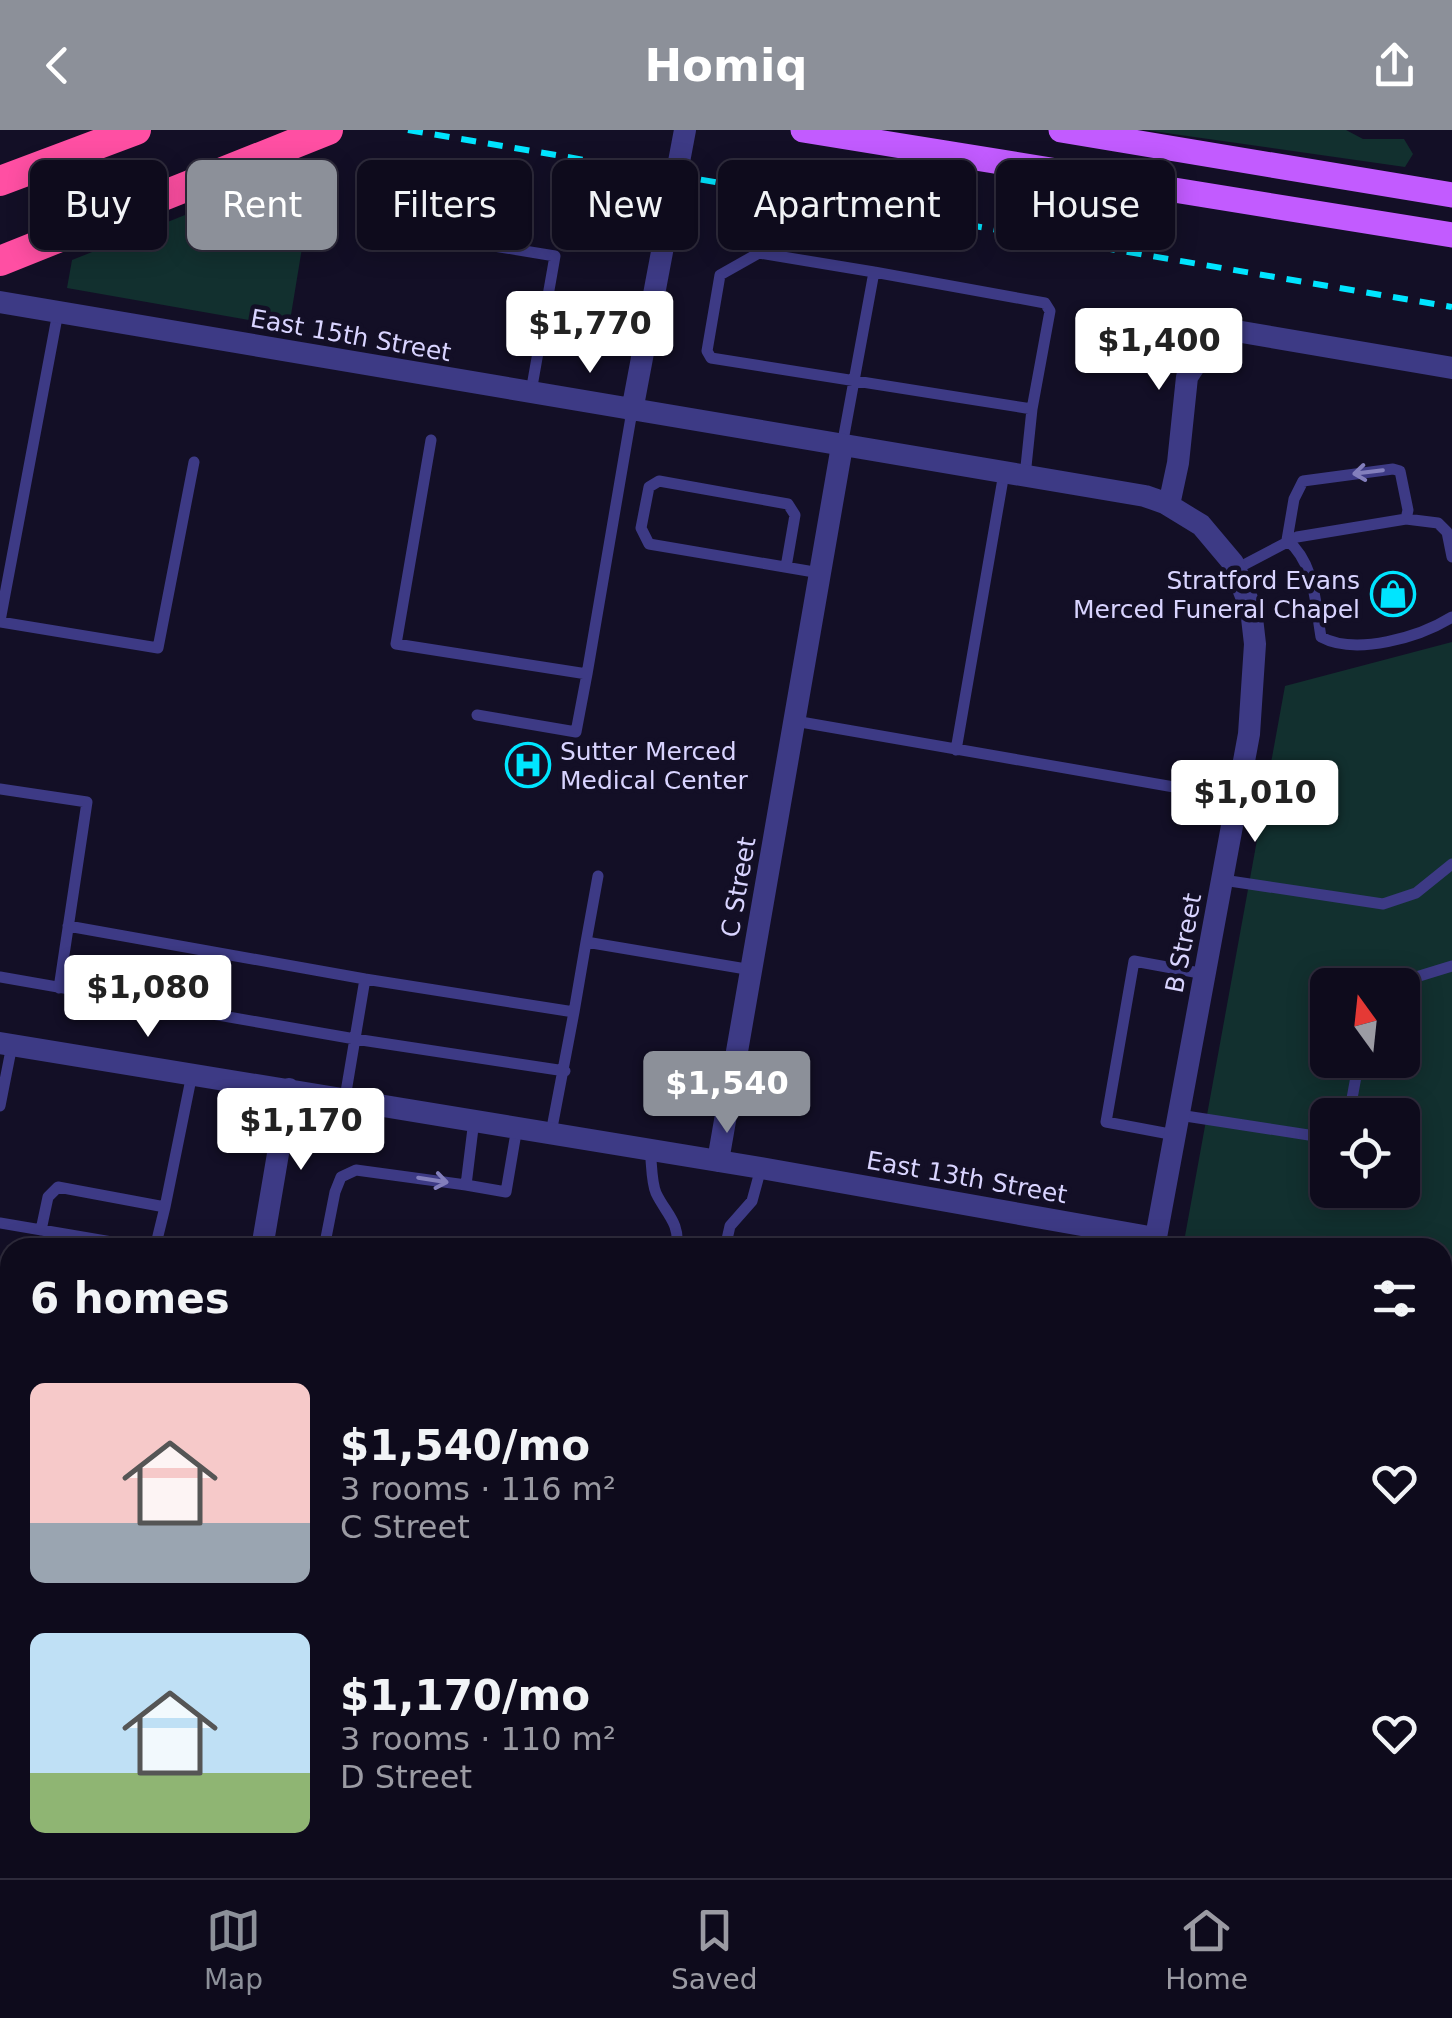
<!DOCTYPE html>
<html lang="en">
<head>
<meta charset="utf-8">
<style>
  body { margin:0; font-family:"DejaVu Sans",sans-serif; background:#1c1929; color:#f1f3f6; height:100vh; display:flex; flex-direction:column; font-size:38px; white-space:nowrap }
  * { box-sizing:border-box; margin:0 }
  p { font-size:32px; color:#9b9ba3 }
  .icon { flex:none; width:55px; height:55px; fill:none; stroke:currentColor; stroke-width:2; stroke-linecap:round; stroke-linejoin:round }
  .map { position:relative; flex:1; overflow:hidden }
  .drawer { position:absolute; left:0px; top:1108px; width:1452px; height:642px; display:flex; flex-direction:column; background:#0e0b1c; border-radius:30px 30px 0 0; box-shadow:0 5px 25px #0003,0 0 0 2px #2e2b3b }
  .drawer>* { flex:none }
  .top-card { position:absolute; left:30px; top:30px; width:1392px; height:90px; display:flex; gap:20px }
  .needle { width:65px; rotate:345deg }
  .tools { position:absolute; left:1310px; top:838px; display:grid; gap:20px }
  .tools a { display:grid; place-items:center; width:110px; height:110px; border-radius:15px; background:#0e0b1c; box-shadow:0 5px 25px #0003,0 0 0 2px #2e2b3b; font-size:50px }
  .price { position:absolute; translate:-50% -85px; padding:0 22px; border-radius:10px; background:#fff; color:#222; font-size:32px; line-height:65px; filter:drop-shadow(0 2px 5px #0008) }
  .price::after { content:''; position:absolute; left:50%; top:60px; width:30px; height:22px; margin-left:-15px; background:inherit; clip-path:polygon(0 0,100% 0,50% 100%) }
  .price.selected { background:#8c9099; color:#fff }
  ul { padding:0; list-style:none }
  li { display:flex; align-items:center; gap:30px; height:250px; padding:0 30px }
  li span { display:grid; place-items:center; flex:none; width:280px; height:200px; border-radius:15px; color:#555 }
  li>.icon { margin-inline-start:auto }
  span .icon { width:120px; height:120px; fill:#fffc; stroke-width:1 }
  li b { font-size:42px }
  h2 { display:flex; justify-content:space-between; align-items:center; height:120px; padding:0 30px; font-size:42px }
  .tag { padding:0 35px; border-radius:15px; background:#0e0b1c; box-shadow:0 5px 25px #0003,0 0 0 2px #2e2b3b; font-size:35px; line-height:90px }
  .tag.selected { background:#8c9099; color:#fff }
  header { display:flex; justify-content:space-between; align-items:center; height:130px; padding:0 30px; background:#8c9099; color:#fff; font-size:45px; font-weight:700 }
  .menu { display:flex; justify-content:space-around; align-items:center; height:140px; border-top:2px solid #2e2b3b; background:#0e0b1c; font-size:28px; color:#9b9ba3 }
  .menu a { display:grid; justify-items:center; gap:5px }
  .menu .selected { color:#8c9099 }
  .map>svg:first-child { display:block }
</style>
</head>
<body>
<header><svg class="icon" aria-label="back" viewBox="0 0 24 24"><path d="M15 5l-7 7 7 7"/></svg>Homiq<svg class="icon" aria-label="share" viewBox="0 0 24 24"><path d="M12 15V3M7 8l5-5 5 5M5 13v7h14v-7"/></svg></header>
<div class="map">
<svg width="1452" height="1748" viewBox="0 0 1452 1748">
  <rect width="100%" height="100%" fill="#130f26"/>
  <path fill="#12302f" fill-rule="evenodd" d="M1145,0h201l17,9h41l9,15 -8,13z
    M316,33l-27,164 -222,-39 5,-28z
    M1452,512v1236h-371l1,-8h360v-622l-259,-1 102,-561zM1328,855h74v75h-74zM1328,985h74v75h-74z"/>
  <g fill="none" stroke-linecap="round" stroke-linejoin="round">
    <path stroke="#3d3a85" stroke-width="11" d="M421,104l134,22 -24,136
      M461,110l7,-44
      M431,310l-35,204 191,30 45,-263
      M842,316c11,-58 21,-116 32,-174l-115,-19 -39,22 -13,76 4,7 321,51 18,-98 -5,-8 -171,-31
      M1025,346l7,-67
      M1406,389l32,4 9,9 5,25
      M1287,410c28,23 28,62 34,97 35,19 99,0 131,-20
      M786,437l9,-52 -7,-11 -129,-23 -10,6 -8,41 8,16 171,29
      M1236,439l61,-32 109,-18 2,-9 -8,-39 -7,-2 -90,12 -9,18 -7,41
      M0,491l58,-309
      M0,492l158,26 36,-186
      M477,585l99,17 11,-58
      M795,591l442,77
      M956,620l48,-277
      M0,659l87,13 -28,186
      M1223,750l160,24 33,-11 36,-29
      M68,796l297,53 -20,119
      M586,812l12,-66
      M0,847l355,62 210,32
      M365,849l209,33 -23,121
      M1390,855l62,-19
      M574,882l12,-70 166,28
      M0,976l12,-61
      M1179,985l149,23
      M1349,985l10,-55
      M474,990l-8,65 40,7 11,-65
      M1175,1005l-69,-13 28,-161 71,13
      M650,1020c2,13 1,31 6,43 10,21 24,29 21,55
      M165,1077l27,-133
      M0,1093l147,25
      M41,1100l7,-33 10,-10 107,20 -10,41
      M324,1118l11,-56 6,-15 15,-7 110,15
      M725,1118l5,-22 22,-25 9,-33
      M1442,1220l10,2
      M0,1611l5,-38
      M1445,1748l7,-41"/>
    <path stroke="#3d3a85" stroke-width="22" d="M0,172l1145,194 20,7 36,22 32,38 18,46 4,35 -6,90 -95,514
      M632,281l53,-281
      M1169,375l9,-42 9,-86 23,-35 20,-12 222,38
      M0,913l761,125 394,70
      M718,1031l124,-715
      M262,1118l27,-159
      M0,1636l10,2
      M155,1748l2,-8
      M1049,1748l2,-8"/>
    <path stroke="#c25bff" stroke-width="25" d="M803,0l649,105
      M1061,0l391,65"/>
    <path stroke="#ff4fa3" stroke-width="30" d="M0,51l136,-51
      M0,131l328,-131"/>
    <path stroke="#00e5ff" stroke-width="6" stroke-dasharray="15 12" stroke-linecap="butt" d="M408,0l1044,177"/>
  </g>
  <defs><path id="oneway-shaft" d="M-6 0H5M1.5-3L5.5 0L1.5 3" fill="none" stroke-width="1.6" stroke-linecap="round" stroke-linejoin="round" transform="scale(2.5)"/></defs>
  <g stroke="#837fbc">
    <use href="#oneway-shaft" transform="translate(1368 342) rotate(173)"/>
    <use href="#oneway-shaft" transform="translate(433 1050) rotate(9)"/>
  </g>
  <defs>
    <symbol id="shop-ring" viewBox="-11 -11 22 22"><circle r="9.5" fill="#130f26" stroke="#00e5ff" stroke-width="1.5"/><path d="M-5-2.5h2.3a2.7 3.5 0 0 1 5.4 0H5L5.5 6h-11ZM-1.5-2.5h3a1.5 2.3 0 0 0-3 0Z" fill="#00e5ff"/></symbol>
    <symbol id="hospital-ring" viewBox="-11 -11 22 22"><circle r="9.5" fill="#130f26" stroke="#00e5ff" stroke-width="1.5"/><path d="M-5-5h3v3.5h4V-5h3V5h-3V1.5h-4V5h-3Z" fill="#00e5ff"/></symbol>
  </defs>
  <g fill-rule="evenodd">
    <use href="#shop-ring" x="1368" y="439" width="50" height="50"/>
    <use href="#hospital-ring" x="503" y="610" width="50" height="50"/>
  </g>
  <g text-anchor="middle" stroke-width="9" stroke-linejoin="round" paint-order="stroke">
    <g font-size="25" fill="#d9d4ff" stroke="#130f26">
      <text transform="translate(351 205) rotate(10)" y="9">East 15th Street</text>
      <text transform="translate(738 757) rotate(-80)" y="9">C Street</text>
      <text transform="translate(1183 813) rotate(-79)" y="9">B Street</text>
      <text transform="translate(967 1047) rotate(10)" y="9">East 13th Street</text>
    </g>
    <g font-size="25" fill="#d9d4ff" stroke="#130f26" text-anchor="end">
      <text x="1360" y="459">Stratford Evans<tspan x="1360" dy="29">Merced Funeral Chapel</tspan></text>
      <text x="560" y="630" text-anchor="start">Sutter Merced<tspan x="560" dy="29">Medical Center</tspan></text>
    </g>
  </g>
</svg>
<div class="tools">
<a><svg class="needle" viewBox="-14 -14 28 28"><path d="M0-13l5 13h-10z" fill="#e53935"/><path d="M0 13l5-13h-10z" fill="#9b9ba3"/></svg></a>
<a><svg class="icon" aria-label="locate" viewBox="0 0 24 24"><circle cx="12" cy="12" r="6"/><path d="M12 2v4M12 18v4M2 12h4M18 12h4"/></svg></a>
</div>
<b class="price" style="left:590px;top:246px">$1,770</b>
<b class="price" style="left:1159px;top:263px">$1,400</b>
<b class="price" style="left:1255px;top:715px">$1,010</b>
<b class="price" style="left:148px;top:910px">$1,080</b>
<b class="price selected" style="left:727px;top:1006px">$1,540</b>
<b class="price" style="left:301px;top:1043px">$1,170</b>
<div class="top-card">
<a class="tag">Buy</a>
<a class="tag selected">Rent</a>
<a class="tag">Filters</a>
<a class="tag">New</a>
<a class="tag">Apartment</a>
<a class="tag">House</a>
</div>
<section class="drawer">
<h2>6 homes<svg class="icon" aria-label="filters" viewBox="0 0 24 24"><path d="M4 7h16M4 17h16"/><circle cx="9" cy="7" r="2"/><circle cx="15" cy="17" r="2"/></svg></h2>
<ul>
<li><span style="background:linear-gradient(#f6c9c9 70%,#9aa5b1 0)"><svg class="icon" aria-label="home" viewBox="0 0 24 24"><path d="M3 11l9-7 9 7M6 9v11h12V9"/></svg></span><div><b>$1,540/mo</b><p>3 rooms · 116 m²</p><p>C Street</p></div><svg class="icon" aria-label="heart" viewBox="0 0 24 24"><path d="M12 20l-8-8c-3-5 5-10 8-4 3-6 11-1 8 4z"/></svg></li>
<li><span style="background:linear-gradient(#bfe0f5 70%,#8fb573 0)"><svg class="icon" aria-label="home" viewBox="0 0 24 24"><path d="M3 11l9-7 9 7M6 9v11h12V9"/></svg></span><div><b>$1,170/mo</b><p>3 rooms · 110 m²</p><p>D Street</p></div><svg class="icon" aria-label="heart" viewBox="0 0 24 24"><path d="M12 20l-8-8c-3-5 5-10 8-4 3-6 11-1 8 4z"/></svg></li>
</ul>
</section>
</div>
<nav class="menu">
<a class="selected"><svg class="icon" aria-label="map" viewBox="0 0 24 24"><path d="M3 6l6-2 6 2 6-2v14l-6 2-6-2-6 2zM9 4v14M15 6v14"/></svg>Map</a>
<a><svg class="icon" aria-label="saved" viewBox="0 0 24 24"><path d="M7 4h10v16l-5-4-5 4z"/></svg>Saved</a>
<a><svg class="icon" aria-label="home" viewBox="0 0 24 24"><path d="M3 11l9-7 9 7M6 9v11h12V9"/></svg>Home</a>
</nav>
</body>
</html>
